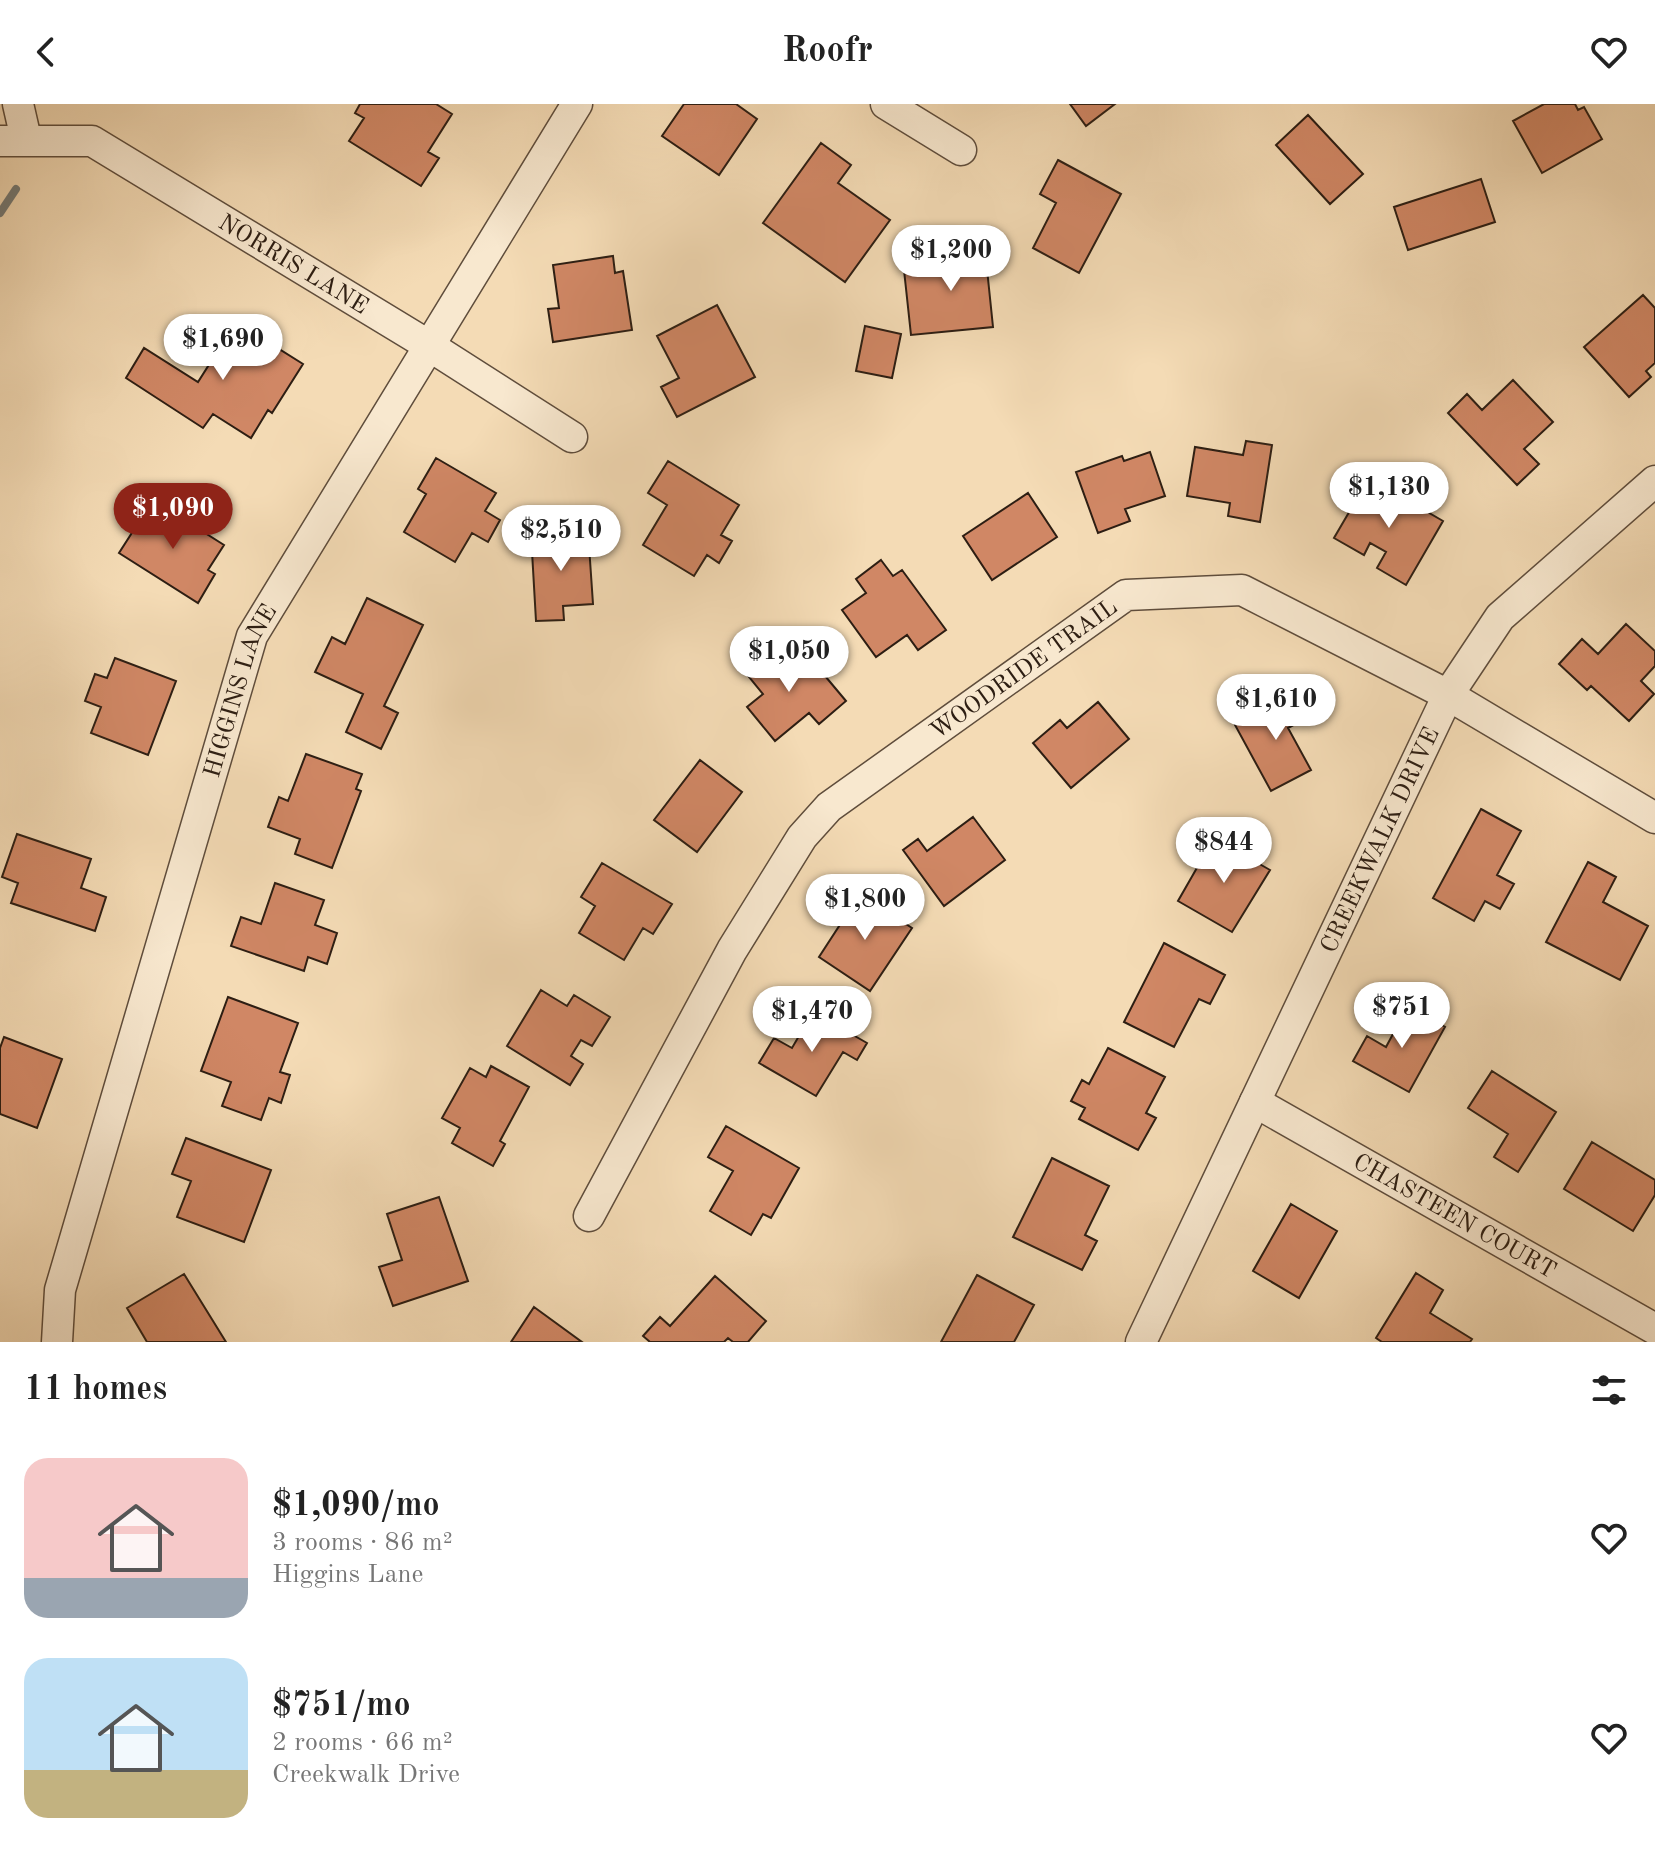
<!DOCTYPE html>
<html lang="en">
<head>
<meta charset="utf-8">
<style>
  body { margin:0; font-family:"Old Standard TT",serif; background:#f6f6f6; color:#222; height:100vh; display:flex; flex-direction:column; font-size:30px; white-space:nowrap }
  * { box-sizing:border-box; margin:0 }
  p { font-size:26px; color:#767676 }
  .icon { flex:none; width:44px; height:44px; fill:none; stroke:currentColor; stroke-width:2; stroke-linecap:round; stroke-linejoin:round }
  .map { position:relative; height:1238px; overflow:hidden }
  .panel { display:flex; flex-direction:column; background:#fff; flex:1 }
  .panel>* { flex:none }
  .price { position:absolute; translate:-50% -68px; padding:0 18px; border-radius:28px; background:#fff; color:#222; font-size:26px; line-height:52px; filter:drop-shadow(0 2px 4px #0008) }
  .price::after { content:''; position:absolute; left:50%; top:48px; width:24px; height:18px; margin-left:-12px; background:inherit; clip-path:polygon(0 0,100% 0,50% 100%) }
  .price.current { background:#8f2418; color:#fff }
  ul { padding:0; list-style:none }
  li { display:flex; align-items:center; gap:24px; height:200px; padding:0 24px }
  li span { display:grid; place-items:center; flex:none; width:224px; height:160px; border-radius:24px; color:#555 }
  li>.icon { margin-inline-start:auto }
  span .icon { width:96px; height:96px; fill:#fffc; stroke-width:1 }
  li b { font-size:34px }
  h2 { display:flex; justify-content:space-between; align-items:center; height:96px; padding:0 24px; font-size:34px }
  header { display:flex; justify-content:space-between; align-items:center; height:104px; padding:0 24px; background:#fff; font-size:36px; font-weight:600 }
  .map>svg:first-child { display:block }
</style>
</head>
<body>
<header><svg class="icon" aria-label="back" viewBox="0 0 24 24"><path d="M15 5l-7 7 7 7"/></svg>Roofr<svg class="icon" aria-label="heart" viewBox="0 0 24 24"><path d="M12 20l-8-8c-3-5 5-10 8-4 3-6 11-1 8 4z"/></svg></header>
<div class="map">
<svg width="1655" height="1238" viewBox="0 0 1655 1238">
  <rect width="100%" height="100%" fill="#f4dbb5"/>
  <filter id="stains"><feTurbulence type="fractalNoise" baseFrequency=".0025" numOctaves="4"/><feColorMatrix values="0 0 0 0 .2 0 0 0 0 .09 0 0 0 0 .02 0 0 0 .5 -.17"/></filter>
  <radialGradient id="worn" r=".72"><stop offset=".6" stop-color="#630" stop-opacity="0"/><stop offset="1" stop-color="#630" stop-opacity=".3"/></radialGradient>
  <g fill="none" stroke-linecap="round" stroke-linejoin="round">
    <path stroke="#737a77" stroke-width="8" d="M0,109l16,-24"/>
  </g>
  <path fill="#d08765" stroke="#2d1e13" stroke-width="2" d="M360,0h76l16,10 -24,38 11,6 -18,28 -72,-45 15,-23 -9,-5z
    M684,0h52l21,15 -38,56 -57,-39z
    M1070,0h45l-29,22z
    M1544,0h31l3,6 6,-3 18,32 -60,34 -29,-52z
    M1308,11l55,59 -33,30 -54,-59z
    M821,39l30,22 -13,18 52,37 -45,62 -82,-59z
    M1058,56l63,34 -42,79 -46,-25 23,-45 -16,-9z
    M1481,75l14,43 -87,28 -14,-43z
    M984,136l9,87 -82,8 -7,-65 47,-5 -3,-21z
    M613,152l2,17 8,-2 9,59 -79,12 -5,-33 11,-1 -6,-43z
    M1643,191l12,13v55l-9,8 5,6 -22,20 -45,-50z
    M717,201l38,72 -78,40 -16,-30 18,-9 -22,-42z
    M236,218l67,42 -31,49 -4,-3 -17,28 -38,-24 -10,14 -77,-50 18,-30 54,34z
    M865,222l36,8 -9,44 -36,-7z
    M1513,276l40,42 -29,27 15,15 -22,21 -69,-72 19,-19 15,16z
    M1246,337l26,4 -12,77 -32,-6 2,-13 -43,-7 8,-49 48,8z
    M1150,348l15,44 -40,13 5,12 -32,12 -22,-61 46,-16 2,5z
    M436,354l60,35 -11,18 15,9 -12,22 -16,-9 -17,29 -51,-30 22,-38 -8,-5z
    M668,357l71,44 -18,30 11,6 -13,22 -12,-8 -13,21 -51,-31 24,-40 -19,-12z
    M1369,374l74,43 -37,64 -29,-17 9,-16 -16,-9 -6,12 -30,-17z
    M1028,389l29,44 -65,43 -29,-44z
    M153,396l71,45 -16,25 7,4 -17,29 -79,-50z
    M588,427l5,73 -30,2 1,14 -28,1 -5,-87z
    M881,456l12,16 9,-6 44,60 -28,20 -11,-15 -31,22 -34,-47 24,-17 -10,-14z
    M367,494l56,27 -39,81 14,7 -17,36 -35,-17 17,-38 -48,-22 17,-35 13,7z
    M1626,520l29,27v15l-14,15 13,13 -25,27 -38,-35 -4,4 -28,-26 23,-25 16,15z
    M764,542l24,30 22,-18 36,43 -27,23 -10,-11 -34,28 -28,-34 16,-13 -23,-28z
    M115,554l61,23 -28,74 -57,-22 10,-26 -16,-6 10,-27 12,4z
    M1295,589l13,24 -20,11 23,42 -40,21 -36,-66z
    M1098,598l31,37 -58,49 -38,-45 27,-23 7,8z
    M306,650l56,20 -6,15 5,2 -29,77 -37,-14 5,-15 -32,-12 11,-30 9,4z
    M700,656l42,32 -45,60 -43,-32z
    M1481,705l40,22 -24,44 17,9 -14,25 -15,-8 -11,20 -41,-23z
    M973,713l32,43 -61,46 -41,-56 15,-11 9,12z
    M17,730l74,25 -10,29 25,9 -11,34 -84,-28 7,-20 -16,-6z
    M1214,734l56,32 -38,62 -54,-31z
    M1588,758l28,15 -13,25 45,24 -28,54 -74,-38z
    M602,759l70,41 -19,30 -10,-6 -19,32 -45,-27 16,-27 -14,-9z
    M275,779l49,17 -9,25 22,8 -10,31 -19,-7 -4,14 -73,-25 10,-29 20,7z
    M860,790l52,34 -42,63 -51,-34z
    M1164,839l61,32 -15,29 -11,-5 -25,48 -50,-25z
    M541,886l26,16 7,-11 36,22 -18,29 -11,-6 -10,16 12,8 -13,21 -63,-39z
    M228,893l70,26 -18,49 10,3 -9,28 -12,-5 -8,22 -39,-14 9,-24 -30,-11z
    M1408,902l37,21 -36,65 -56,-31 14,-25 19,11z
    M813,908l54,31 -10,17 -14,-8 -27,44 -57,-33 15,-25 18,10z
    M4,933l58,22 -25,69 -37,-14v-66z
    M1108,944l57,29 -19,36 10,5 -18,32 -59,-31 6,-11 -14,-7 11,-21 7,4z
    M491,962l38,21 -29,54 5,3 -12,22 -41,-23 8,-15 -18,-10 28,-50 16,9z
    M1492,967l64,41 -38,60 -24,-15 14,-23 -40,-26z
    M726,1022l73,42 -28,50 -8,-4 -12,21 -41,-24 23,-40 -25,-14z
    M186,1034l85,32 -27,72 -67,-25 14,-36 -19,-7z
    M1592,1038l63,38v15l-22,36 -69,-42z
    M1052,1054l57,28 -24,49 12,6 -15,29 -69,-33z
    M439,1093l29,84 -75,25 -14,-39 23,-7 -15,-46z
    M1291,1100l46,27 -38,67 -46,-27z
    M1416,1169l27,17 -13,23 42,26 -2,3h-88l-6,-4z
    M184,1170l42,68h-79l-20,-34z
    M977,1171l57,30 -20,37h-73z
    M715,1172l51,45 -18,21h-15l-5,-4 -4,4h-74l-7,-6 17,-19 10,9z
    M534,1203l48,35h-71z"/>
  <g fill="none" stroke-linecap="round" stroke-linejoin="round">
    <defs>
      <g id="minor">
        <path d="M18,0l8,35"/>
        <path d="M886,0l75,46"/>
        <path id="s1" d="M0,37h92l336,204 144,92"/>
        <path id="s2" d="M1255,998l400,227"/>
        <path id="s3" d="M589,1112l143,-266 70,-113 27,-30 297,-212 116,-5 206,105 207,123"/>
        <path id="s4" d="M57,1238l3,-52 192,-654 325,-532"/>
        <path id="s5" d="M1141,1238l307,-647 52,-78 155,-136"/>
      </g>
    </defs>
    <use href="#minor" stroke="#5f4d3c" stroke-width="33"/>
    <use href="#minor" stroke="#f8e8cf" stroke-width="30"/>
  </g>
  <g text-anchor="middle" stroke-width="7" stroke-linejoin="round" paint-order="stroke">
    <g font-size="24" fill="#2d1e13" stroke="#f8e8cf">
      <text dy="8" stroke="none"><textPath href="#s1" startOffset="328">NORRIS LANE</textPath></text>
      <text dy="8" stroke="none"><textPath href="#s3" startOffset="714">WOODRIDE TRAIL</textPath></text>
      <text dy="8" stroke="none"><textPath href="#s4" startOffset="678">HIGGINS LANE</textPath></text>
      <text dy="8" stroke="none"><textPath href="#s5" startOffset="556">CREEKWALK DRIVE</textPath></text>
      <text dy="8" stroke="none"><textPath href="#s2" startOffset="230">CHASTEEN COURT</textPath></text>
    </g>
  </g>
  <rect width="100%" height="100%" filter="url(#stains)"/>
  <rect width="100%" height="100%" fill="url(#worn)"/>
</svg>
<b class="price" style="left:951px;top:189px">$1,200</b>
<b class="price" style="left:223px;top:278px">$1,690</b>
<b class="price" style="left:1389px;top:426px">$1,130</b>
<b class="price current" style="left:173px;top:447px">$1,090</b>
<b class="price" style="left:561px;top:469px">$2,510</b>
<b class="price" style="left:789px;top:590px">$1,050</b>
<b class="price" style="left:1276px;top:638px">$1,610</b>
<b class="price" style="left:1224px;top:781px">$844</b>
<b class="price" style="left:865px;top:838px">$1,800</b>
<b class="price" style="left:1402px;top:946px">$751</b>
<b class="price" style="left:812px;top:950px">$1,470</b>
</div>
<section class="panel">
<h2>11 homes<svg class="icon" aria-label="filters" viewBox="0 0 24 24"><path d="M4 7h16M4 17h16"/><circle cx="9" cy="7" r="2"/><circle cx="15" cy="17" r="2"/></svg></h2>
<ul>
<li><span style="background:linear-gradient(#f6c9c9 75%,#9aa5b1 0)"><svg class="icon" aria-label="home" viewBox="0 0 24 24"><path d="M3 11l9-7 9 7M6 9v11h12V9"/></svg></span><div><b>$1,090/mo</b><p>3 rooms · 86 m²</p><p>Higgins Lane</p></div><svg class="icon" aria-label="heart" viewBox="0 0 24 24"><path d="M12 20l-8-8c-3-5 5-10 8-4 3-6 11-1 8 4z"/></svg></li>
<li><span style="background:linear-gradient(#bfe0f5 70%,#c2b280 0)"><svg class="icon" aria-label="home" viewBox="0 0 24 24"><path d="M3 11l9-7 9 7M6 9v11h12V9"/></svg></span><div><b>$751/mo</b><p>2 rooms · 66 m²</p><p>Creekwalk Drive</p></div><svg class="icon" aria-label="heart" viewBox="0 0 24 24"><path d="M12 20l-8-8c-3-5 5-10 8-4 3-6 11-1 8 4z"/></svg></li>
</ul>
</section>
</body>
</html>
